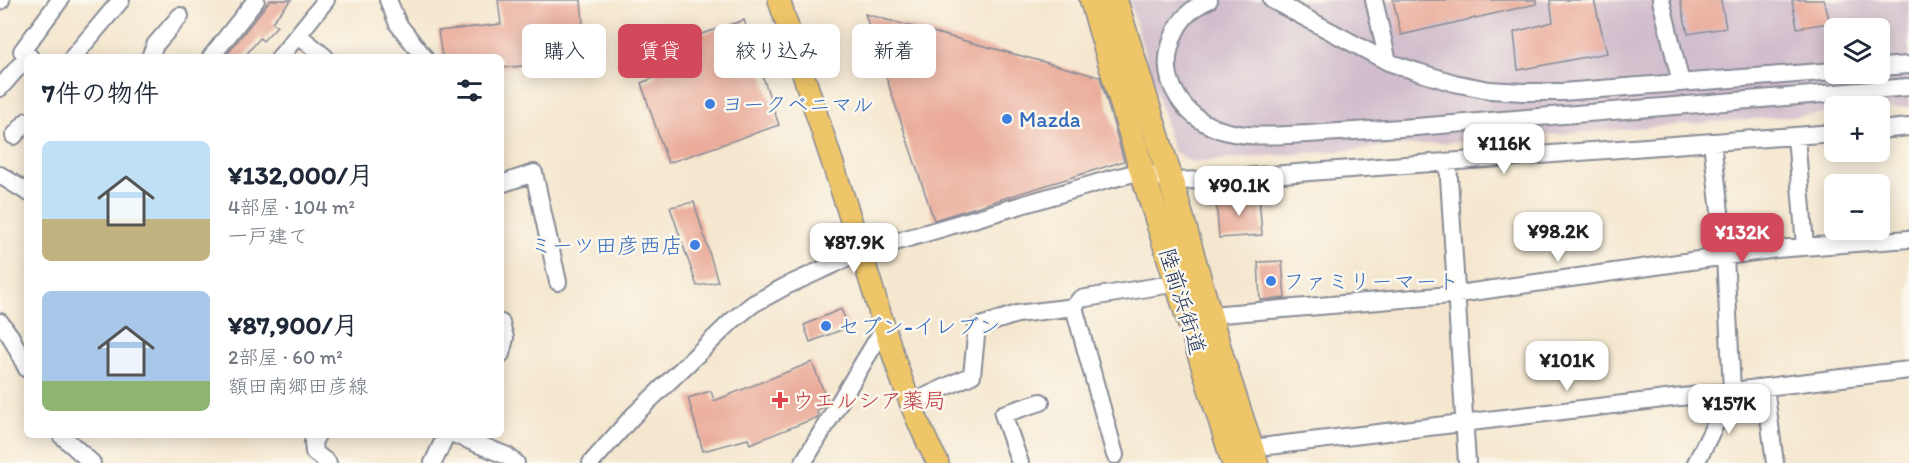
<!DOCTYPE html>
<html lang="ja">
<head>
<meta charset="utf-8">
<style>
  body { margin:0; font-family:Itim,"Klee One",sans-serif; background:#f6f6f7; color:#1f2937; height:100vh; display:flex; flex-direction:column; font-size:22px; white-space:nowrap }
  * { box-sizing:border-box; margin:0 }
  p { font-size:20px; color:#747a83 }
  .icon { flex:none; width:33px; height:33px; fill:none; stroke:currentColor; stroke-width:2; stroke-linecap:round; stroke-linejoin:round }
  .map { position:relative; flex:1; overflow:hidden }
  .details { position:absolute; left:24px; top:54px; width:480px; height:384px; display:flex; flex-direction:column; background:#fff; border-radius:9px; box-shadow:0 3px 15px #0003 }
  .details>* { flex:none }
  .hud { position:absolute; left:522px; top:24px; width:570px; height:54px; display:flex; gap:12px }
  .fabs { position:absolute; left:1824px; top:18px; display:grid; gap:12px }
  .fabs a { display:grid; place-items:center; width:66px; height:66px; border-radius:9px; background:#fff; box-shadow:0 3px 15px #0003; font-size:30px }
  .price { position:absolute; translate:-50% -51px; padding:0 14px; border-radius:12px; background:#fff; color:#222; font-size:20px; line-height:39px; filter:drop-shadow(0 2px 3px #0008) }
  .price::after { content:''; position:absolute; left:50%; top:36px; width:18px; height:14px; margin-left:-9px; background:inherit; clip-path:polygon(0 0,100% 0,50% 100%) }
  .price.on { background:#d1495b; color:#fff }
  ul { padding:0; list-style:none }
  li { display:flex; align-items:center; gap:18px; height:150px; padding:0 18px }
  li span { display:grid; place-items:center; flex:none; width:168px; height:120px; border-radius:9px; color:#555 }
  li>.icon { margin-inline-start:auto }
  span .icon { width:72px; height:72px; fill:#fffc; stroke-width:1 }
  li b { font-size:26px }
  h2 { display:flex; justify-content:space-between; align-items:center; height:72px; padding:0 18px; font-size:26px }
  .tag { padding:0 21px; border-radius:9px; background:#fff; box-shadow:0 3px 15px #0003; font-size:21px; line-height:54px }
  .tag.on { background:#d1495b; color:#fff }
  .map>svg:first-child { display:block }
</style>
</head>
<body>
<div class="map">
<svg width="1909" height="463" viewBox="0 0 1909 463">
  <rect width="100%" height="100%" fill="#fbf7ec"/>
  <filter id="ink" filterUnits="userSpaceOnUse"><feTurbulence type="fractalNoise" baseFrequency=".0167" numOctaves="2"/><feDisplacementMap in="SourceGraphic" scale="12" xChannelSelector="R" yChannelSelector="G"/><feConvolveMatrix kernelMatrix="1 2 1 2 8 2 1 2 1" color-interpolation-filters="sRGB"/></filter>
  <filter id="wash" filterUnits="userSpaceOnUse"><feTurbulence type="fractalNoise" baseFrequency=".008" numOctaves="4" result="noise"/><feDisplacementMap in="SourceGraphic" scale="24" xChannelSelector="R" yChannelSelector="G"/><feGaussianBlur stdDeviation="1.35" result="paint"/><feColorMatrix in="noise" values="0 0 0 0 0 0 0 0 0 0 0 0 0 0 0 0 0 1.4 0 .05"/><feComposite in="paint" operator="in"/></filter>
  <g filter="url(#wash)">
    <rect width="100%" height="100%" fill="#f5e7cf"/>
    <path fill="#d1bdcc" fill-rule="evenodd" d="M1129,0h780v107l-29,2v-3h-46v7l-644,49 -17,-12zM1834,28h46v46h-46z"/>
    <g id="blocks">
      <path fill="#eaab9a" d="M270,0h21l-19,22 5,4 -14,15 -3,-3 -16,19h-19z
        M498,0h83l5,60 -85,8v-11h-59l-4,-26 63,-7z
        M1393,0h143v4l-135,31z
        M1550,0h44l13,53 -89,17 -4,-38 39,-10z
        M1680,0h41l5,28 -38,6z
        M1792,0h32l6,23 -33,5z
        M865,14l235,63 24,84 -190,59z
        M744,20l35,105 -111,38 -27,-80 15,-6 -8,-25z
        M1259,196l3,39 -43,3 -3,-38z
        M694,202l24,80 -21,4 -27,-79z
        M1282,261l3,37 -25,2 -2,-38z
        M841,309l8,18 -39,15 -6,-17z
        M812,362l16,40 -4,5 -7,3 1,7 -68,27 -2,-5 -45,12 -15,-53 23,-7 3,10z"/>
    </g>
  </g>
  <g filter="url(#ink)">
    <use href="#blocks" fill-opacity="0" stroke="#888b96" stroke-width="1.5"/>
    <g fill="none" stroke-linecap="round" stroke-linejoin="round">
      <defs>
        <path id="minor" d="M388,0l10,24 26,33
          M1209,0c-21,9 -34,26 -39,47 -10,36 15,70 48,82 28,10 60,6 90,5 36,-2 72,-5 108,-7 165,-12 329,-26 493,-40
          M1272,0l116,62 30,10 36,11 35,7 34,2h39l272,-21
          M1374,0l14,62
          M1661,0l20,83
          M0,1l1,-1
          M298,35l27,22
          M30,57l-8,-6 38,-51
          M73,57l48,-57
          M150,57l5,-12 25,-29
          M211,57l45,-57
          M280,57l46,-57
          M1880,67l29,-2
          M0,88l28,-32
          M1880,130l29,-3
          M14,136l13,-15
          M1796,136l9,110
          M1448,162l19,301
          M0,175l27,17
          M501,184l33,-11 24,109
          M1210,315l241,-20 325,-46 133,-10
          M0,322l11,15 16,32
          M501,323l4,15 -4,16
          M1765,387l10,76
          M911,403l61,-28 5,-48 40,-13 57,-7
          M61,435l31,28
          M317,435l-4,7 1,10 14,11
          M456,435l51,21 9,7
          M1243,449l666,-79
          M1115,455l-41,-148 6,-8 98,-16
          M433,463l13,-28
          M591,463l42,-47 100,-96 20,-16 33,-18 75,-34 246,-72 35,-9 29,10 32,-1 631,-47
          M803,463l81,-135
          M1020,463l-17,-49 38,-12
          M1696,463l36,-73 -7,-134 -13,-114"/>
        <path id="major" d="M779,0c27,84 56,168 82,252 23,71 41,145 77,211"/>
        <path id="highway" d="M1092,0l50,171 92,292
          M1115,0l56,181 51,178 34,104"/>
      </defs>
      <use href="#minor" stroke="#888b96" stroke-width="20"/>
      <use href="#major" stroke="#888b96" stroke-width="24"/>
      <use href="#highway" stroke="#888b96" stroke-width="27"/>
      <use href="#minor" stroke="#fff" stroke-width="16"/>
      <use href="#major" stroke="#eec569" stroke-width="21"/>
      <use href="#highway" stroke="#eec569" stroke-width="24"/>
    </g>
  </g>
  <g fill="#3f7fe0" stroke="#fbf7ec" stroke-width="2">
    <circle cx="710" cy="104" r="6"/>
    <circle cx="1007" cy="119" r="6"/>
    <circle cx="695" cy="245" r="6"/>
    <circle cx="1271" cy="281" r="6"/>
    <circle cx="826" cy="326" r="6"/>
  </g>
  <path fill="#e0444e" stroke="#fbf7ec" stroke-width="2" d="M777 391h6v6h6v6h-6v6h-6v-6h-6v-6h6z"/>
  <g text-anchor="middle" stroke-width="5" stroke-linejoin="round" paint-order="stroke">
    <g font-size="22" fill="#366cbe" stroke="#fbf7ec" text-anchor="start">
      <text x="722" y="112">ヨークベニマル</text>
      <text x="1019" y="127">Mazda</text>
      <text x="683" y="253" text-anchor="end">ミーツ田彦西店</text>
      <text x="1283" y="289">ファミリーマート</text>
      <text x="838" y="334">セブン-イレブン</text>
    </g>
    <g font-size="22" fill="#1b2f5e" stroke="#fbf7ec">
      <text transform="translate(1183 301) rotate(73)" y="8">陸前浜街道</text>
    </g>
    <g font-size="22" fill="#be3a42" stroke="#fbf7ec" text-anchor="start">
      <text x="792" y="408">ウエルシア薬局</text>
    </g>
  </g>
</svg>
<div class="fabs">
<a><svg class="icon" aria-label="layers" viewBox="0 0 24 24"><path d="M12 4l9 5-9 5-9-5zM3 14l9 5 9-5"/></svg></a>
<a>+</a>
<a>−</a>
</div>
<b class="price" style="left:1504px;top:175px">¥116K</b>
<b class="price" style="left:1239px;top:217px">¥90.1K</b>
<b class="price" style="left:1558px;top:263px">¥98.2K</b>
<b class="price on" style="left:1742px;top:264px">¥132K</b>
<b class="price" style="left:854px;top:274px">¥87.9K</b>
<b class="price" style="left:1567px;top:392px">¥101K</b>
<b class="price" style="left:1729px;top:435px">¥157K</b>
<div class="hud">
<a class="tag">購入</a>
<a class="tag on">賃貸</a>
<a class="tag">絞り込み</a>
<a class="tag">新着</a>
</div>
<section class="details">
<h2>7件の物件<svg class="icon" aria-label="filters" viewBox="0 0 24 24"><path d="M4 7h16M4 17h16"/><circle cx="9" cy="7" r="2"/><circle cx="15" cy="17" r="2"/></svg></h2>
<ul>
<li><span style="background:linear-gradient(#bfe0f5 65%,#c2b280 0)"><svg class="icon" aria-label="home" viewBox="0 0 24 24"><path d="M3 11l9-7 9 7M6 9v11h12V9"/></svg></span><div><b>¥132,000/月</b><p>4部屋 · 104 m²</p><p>一戸建て</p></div></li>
<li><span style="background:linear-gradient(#a9c7e8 75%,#8fb573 0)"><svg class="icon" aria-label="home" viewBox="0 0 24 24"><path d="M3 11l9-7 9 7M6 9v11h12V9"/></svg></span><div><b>¥87,900/月</b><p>2部屋 · 60 m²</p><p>額田南郷田彦線</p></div></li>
</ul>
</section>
</div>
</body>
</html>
